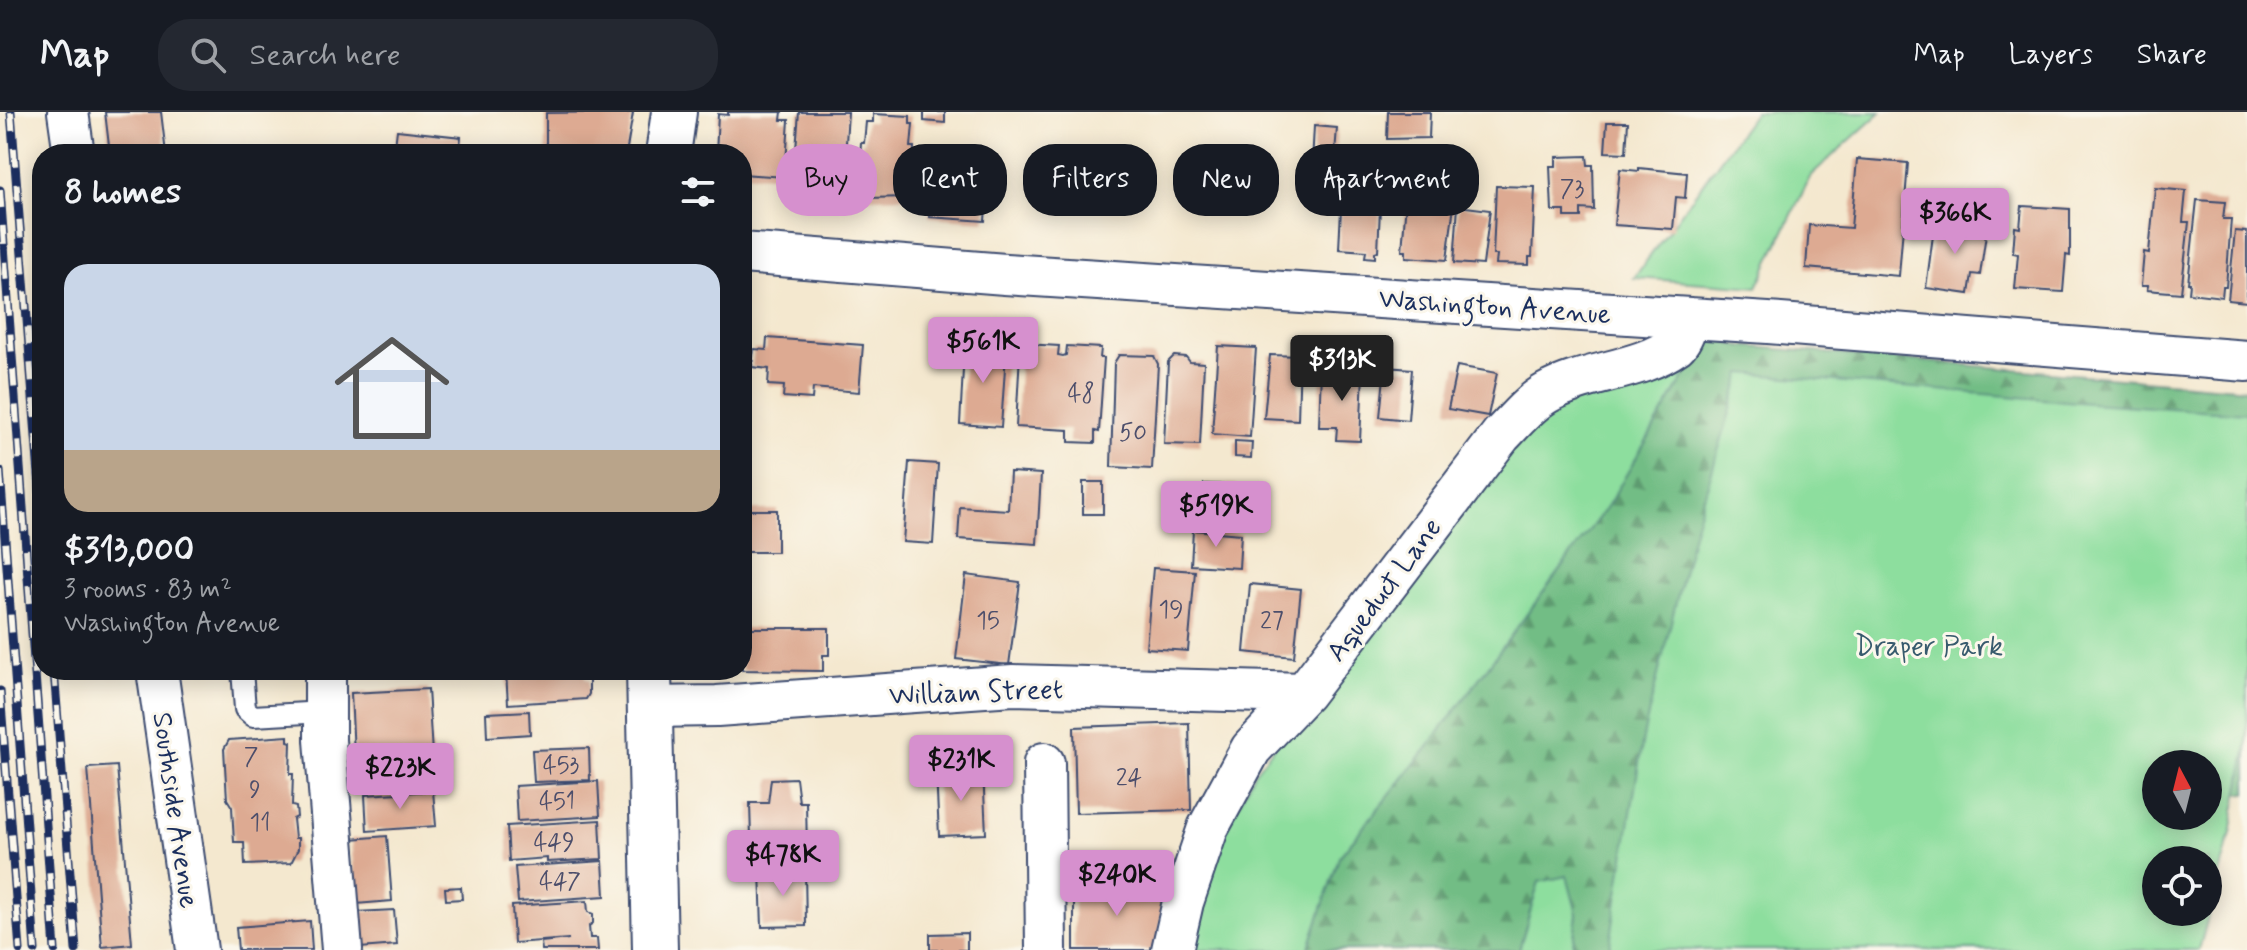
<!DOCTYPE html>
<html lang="en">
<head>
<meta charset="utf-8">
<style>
  body { margin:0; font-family:Mynerve,sans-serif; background:#242831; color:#f1f3f6; height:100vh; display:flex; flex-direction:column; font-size:30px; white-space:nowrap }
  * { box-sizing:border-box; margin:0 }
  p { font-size:26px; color:#9ea1a6 }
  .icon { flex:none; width:44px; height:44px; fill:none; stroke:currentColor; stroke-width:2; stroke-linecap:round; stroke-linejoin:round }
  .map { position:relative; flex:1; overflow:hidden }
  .sheet { position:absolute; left:32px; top:32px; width:720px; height:536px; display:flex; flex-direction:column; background:#171b24; border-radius:32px; box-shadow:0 4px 20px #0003 }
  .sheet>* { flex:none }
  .top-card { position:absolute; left:776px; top:32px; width:760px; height:72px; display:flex; gap:16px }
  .needle { width:52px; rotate:353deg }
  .tools { position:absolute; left:2142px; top:638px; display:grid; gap:16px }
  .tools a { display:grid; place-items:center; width:80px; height:80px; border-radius:50%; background:#171b24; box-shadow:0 4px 20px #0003; font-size:40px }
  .price { position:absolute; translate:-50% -68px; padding:0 18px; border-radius:8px; background:#d690ce; color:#111; font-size:26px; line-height:52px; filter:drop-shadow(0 2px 4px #0008) }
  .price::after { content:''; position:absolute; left:50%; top:48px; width:24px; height:18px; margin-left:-12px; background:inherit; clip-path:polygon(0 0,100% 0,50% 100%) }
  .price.selected { background:#222; color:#fff }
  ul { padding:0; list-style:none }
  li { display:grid; align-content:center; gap:16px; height:424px; padding:0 32px }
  li span { display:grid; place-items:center; height:248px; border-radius:24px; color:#555 }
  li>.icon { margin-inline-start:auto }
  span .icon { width:144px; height:144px; fill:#fffc; stroke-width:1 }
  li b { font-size:34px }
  h2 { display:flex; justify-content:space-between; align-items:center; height:96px; padding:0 32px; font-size:34px }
  .tag { padding:0 28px; border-radius:32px; background:#171b24; box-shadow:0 4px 20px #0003; font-size:28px; line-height:72px }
  .tag.selected { background:#d690ce; color:#111 }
  header { display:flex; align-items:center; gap:48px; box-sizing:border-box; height:112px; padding:0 40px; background:#171b24; border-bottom:2px solid #363941 }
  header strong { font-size:38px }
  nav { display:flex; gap:44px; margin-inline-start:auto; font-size:28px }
  .search { width:560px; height:72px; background:#242831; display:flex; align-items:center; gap:20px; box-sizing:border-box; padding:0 28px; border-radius:32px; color:#9ea1a6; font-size:30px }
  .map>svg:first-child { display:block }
</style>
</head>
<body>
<header>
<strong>Map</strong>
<div class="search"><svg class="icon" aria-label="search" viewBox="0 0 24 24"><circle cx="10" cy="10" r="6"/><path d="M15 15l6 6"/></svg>Search here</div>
<nav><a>Map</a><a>Layers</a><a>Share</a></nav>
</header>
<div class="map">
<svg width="2247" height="838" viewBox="0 0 2247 838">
  <defs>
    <pattern id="forest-firs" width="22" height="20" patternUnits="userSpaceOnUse" patternTransform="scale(2)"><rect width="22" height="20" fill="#72bd85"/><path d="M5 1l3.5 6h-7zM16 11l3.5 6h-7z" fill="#5d9a70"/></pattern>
  </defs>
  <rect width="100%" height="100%" fill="#fbf7ec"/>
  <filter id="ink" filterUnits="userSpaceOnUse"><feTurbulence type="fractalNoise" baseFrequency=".0125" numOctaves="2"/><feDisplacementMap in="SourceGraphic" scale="16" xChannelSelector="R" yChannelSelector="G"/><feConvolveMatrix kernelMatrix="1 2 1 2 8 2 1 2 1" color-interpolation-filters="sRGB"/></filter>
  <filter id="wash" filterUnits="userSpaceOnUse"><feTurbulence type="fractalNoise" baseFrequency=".006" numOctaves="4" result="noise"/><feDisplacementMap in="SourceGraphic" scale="32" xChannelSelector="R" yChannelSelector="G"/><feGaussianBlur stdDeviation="1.8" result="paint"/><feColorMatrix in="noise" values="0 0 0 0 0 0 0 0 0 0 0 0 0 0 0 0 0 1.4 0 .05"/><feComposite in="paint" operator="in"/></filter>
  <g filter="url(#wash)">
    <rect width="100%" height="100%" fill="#f4e8cf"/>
    <path fill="url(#forest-firs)" stroke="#467672" stroke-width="2" d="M1707,227l36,7 504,43v404l-39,4v-33h-52l-422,186h-162l5,-36 -11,-37 -27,5 -20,68h-211l31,-93 89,-110 180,-242z"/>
    <path fill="#8dde9e" stroke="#54867e" stroke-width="2" fill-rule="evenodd" d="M1755,0h126l-70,63 -54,112 -123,-9z
      M1707,227l-99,166 -180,242 -89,110 -31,93h-119l33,-113 32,-64 277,-354 35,-19 76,-21z
      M1742,261l347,30 158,10v333l-16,87 -32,117h-590l35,-218 49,-199zM2208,652v52h-52v-52zM2208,748v52h-52v-52z
      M1567,764l10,38 -5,36h-53l20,-68z"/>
    <g id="blocks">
      <path fill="#ddaa92" d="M105,0h56l5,42h-56z
        M630,0l3,1 -7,41h-80l4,-3h-4v-38z
        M728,0h54l-1,8h8l-4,57 -43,-3v-20h-26l2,-40 10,1z
        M799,0h49l-5,77 -7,6h-12l-3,-5h-7l-4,4h-11l-6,-7z
        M924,0h21v11l-21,-2z
        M1388,0h42l-1,26 -42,1z
        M873,2l37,2v8h3l-2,23h3l-1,23h-4l-2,27 -39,1 -6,-8 1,-20h-4l2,-27h3l2,-21h7z
        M1607,10h21l-2,31 -21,-1z
        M1314,14l23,2 -3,37 -22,-1z
        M397,18l64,7 -2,17h-65z
        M1587,44l1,9h5l1,45 -13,-1v8h-16v-6h-13l-2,-45h6v-9z
        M1363,46l18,1 1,8 -4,84 -3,1v6l-10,-1 1,-6 -27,-2 3,-60h9l1,-22h11z
        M1857,47l51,4 -9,113 -93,-8 3,-43 42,3z
        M1639,56l48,5 -2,25 -9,-1 -3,32 -59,-4 6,-56 19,2z
        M931,62l57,4 -3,43 -56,-4z
        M1496,74l39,1 -3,70h-3v8l-33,-1 1,-9h-4z
        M2155,76l31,3 -3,31h6l-8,71 -34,-3 1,-4h-7l3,-34 5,1z
        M1420,80l14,1 -1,10 21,2 -7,55 -41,-3v-6h-4l4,-50 13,1z
        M2197,88l28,2 -2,17h8l-5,68h-3l-1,10 -33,-4 1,-10h-2z
        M1458,94l32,4 -7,55 -29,-2z
        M2022,94l48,3v47l-4,-1 -3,37 -48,-3 3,-35 -5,-1 2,-26 5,1z
        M1935,108l52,7 -7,48 -8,-1 -3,20 -43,-6z
        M2235,119l12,1v70l-19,-2z
        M767,226l96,7 -4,47 -46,-4 -1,11 -29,-2 1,-11 -16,-1 1,-16 -17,-2 2,-18 12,1z
        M968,229l34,3v9h4l-5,74 -41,-3 4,-73h4z
        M1025,232l34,2 -1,9 5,1 3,-1 1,-9 34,2 -1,10h4l-5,74 -4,-1v12l-26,-1v-12l-53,-3 4,-74h4z
        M1218,234l38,2 -6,89 -38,-3z
        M1119,243l35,1 4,8 -6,105 -41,-2 3,-104z
        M1270,243l30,1 -2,64 -34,-2z
        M1174,244l12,1 4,5 14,1 -4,82 -36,-1 4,-82z
        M1332,254h12v6l19,1 -3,68 -24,-1 1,-13h-18l2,-57h11z
        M1457,254l40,7 -9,43 -40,-7z
        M1385,255l27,2 -4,51 -28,-3z
        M1235,329l17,1 -1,16 -16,-1z
        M909,350l29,2 -5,80 -30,-2z
        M1010,360l31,2 -4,70 -79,-5 2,-32 48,3z
        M1083,370h20v32h-20z
        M1204,372l32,1 -2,33 -32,-1z
        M742,398h35v42h-35z
        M1193,418l48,4 -2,34 -48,-3z
        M1153,456l42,3 -7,80 -42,-3z
        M966,463l54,7 -11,83 -53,-6z
        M1250,472l51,5 -7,68 -50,-5z
        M742,516h87v27h-6v16l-81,-1z
        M529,558h55l1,8 4,3v13l-3,5 -78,5 -2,-32z
        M428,577l5,81 -78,4 -4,-81z
        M529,599l1,23 -43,3 -1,-24z
        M1189,611l2,87 -115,3 -2,-86z
        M288,624v5l3,1 -1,32h3l-1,32 4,1 1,10 -4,2 2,19h3v11l-7,14 -46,2 -1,-23h-10l-2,-35 -5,-8 -3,-50 5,-9z
        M589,636l1,32 -56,2 -2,-32z
        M117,654l15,178 -30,3 -14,-179z
        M983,658l3,64 -47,2 -3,-64z
        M796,666l3,24h7l1,48 -46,1 -1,-13h-9l-1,-35h18l3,-24z
        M598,669l2,35 -83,5 -2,-35z
        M433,679l3,35 -69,5 -2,-36z
        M600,708l2,39 -55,3v-4l-38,3 -2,-35z
        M387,724l5,65 -36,3 -5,-65z
        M603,749l2,35 -87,6 -3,-35z
        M805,757l1,57 -44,1 -2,-57z
        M1074,774l90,1 -6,63h-84z
        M461,775l1,12 -16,1 -1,-12z
        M587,789l1,11 5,2v9l-4,3 1,12h7l1,12h-56l-1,-8 28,-3 -55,4 -2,-37z
        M394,798l3,35 -37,3 -3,-36z
        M310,809l2,29h-74l-2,-23z
        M967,821v17h-37v-16z"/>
    </g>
  </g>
  <g filter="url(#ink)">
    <use href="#blocks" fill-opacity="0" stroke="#3c4b6f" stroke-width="2"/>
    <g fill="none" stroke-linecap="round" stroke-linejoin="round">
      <defs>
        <path id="service" d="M242,558l3,39 8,7 71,-4"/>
        <path id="minor" d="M68,0l6,42
          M742,141l263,21 763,49 479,38
          M157,558l40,280
          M325,558v70l17,210
          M649,595l68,-1 296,-21 291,8
          M1044,651l2,187
          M1172,838l11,-48 25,-74 43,-79 53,-56 197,-258c14,-14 28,-32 46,-42 39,-22 91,-21 129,-48 7,-6 10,-19 14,-27"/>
        <path id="tertiary" d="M668,42l6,-42
          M649,558l6,280"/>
      </defs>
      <use href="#service" stroke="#3c4b6f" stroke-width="24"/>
      <use href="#minor" stroke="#3c4b6f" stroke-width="44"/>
      <use href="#tertiary" stroke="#3c4b6f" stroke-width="48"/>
      <use href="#service" stroke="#fff" stroke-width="20"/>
      <use href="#minor" stroke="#fff" stroke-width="40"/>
      <use href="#tertiary" stroke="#fff" stroke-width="44"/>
      <defs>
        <path id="rail" d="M11,0l31,402
          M0,78l55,760
          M0,359l35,479
          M54,558l22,280
          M0,579l20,259"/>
      </defs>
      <use href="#rail" stroke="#1b2f5e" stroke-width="9"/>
      <use href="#rail" stroke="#fbf7ec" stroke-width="6" stroke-dasharray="18" stroke-linecap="butt"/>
    </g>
  </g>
  <g text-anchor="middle" stroke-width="6" stroke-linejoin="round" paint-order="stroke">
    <g font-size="24" fill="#4c4e6b">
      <text x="1572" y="84">73</text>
      <text x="1081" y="289">48</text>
      <text x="1133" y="328">50</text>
      <text x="1171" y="505">19</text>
      <text x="988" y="516">15</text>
      <text x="1272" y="516">27</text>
      <text x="251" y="652">7</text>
      <text x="561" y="661">453</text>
      <text x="1129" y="673">24</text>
      <text x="255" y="685">9</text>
      <text x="557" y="697">451</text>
      <text x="260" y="718">11</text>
      <text x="554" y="738">449</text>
      <text x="560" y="777">447</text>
    </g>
    <g font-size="28" fill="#1b2f5e" stroke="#fbf7ec">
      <text transform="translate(1495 193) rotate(4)" y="10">Washington Avenue</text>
      <text transform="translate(1383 477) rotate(-53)" y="10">Aqueduct Lane</text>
      <text transform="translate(976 579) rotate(-2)" y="10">William Street</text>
      <text transform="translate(177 698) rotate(82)" y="10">Southside Avenue</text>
    </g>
    <g font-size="28" fill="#385b6e" stroke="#fbf7ec">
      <text x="1929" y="543">Draper Park</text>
    </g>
  </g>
</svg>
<div class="tools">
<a><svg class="needle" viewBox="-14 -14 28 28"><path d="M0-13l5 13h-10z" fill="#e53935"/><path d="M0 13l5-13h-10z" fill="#9ea1a6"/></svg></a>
<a><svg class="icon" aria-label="locate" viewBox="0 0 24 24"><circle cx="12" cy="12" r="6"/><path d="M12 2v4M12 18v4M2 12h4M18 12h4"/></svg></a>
</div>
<b class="price" style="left:1955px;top:144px">$366K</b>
<b class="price" style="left:983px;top:273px">$561K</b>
<b class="price selected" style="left:1342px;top:291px">$313K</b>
<b class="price" style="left:1216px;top:437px">$519K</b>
<b class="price" style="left:961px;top:691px">$231K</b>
<b class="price" style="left:400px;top:699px">$223K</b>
<b class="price" style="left:783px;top:786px">$478K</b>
<b class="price" style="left:1117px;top:806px">$240K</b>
<div class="top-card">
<a class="tag selected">Buy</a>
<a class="tag">Rent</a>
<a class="tag">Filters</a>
<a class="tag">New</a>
<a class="tag">Apartment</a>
</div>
<section class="sheet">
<h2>8 homes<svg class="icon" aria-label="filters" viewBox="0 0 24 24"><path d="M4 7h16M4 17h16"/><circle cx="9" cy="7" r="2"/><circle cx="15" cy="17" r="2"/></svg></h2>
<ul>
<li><span style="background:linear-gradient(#c9d6e8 75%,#b9a48a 0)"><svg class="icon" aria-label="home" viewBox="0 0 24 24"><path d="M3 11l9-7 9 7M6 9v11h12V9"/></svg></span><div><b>$313,000</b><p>3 rooms · 83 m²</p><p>Washington Avenue</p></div></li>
</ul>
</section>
</div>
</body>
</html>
